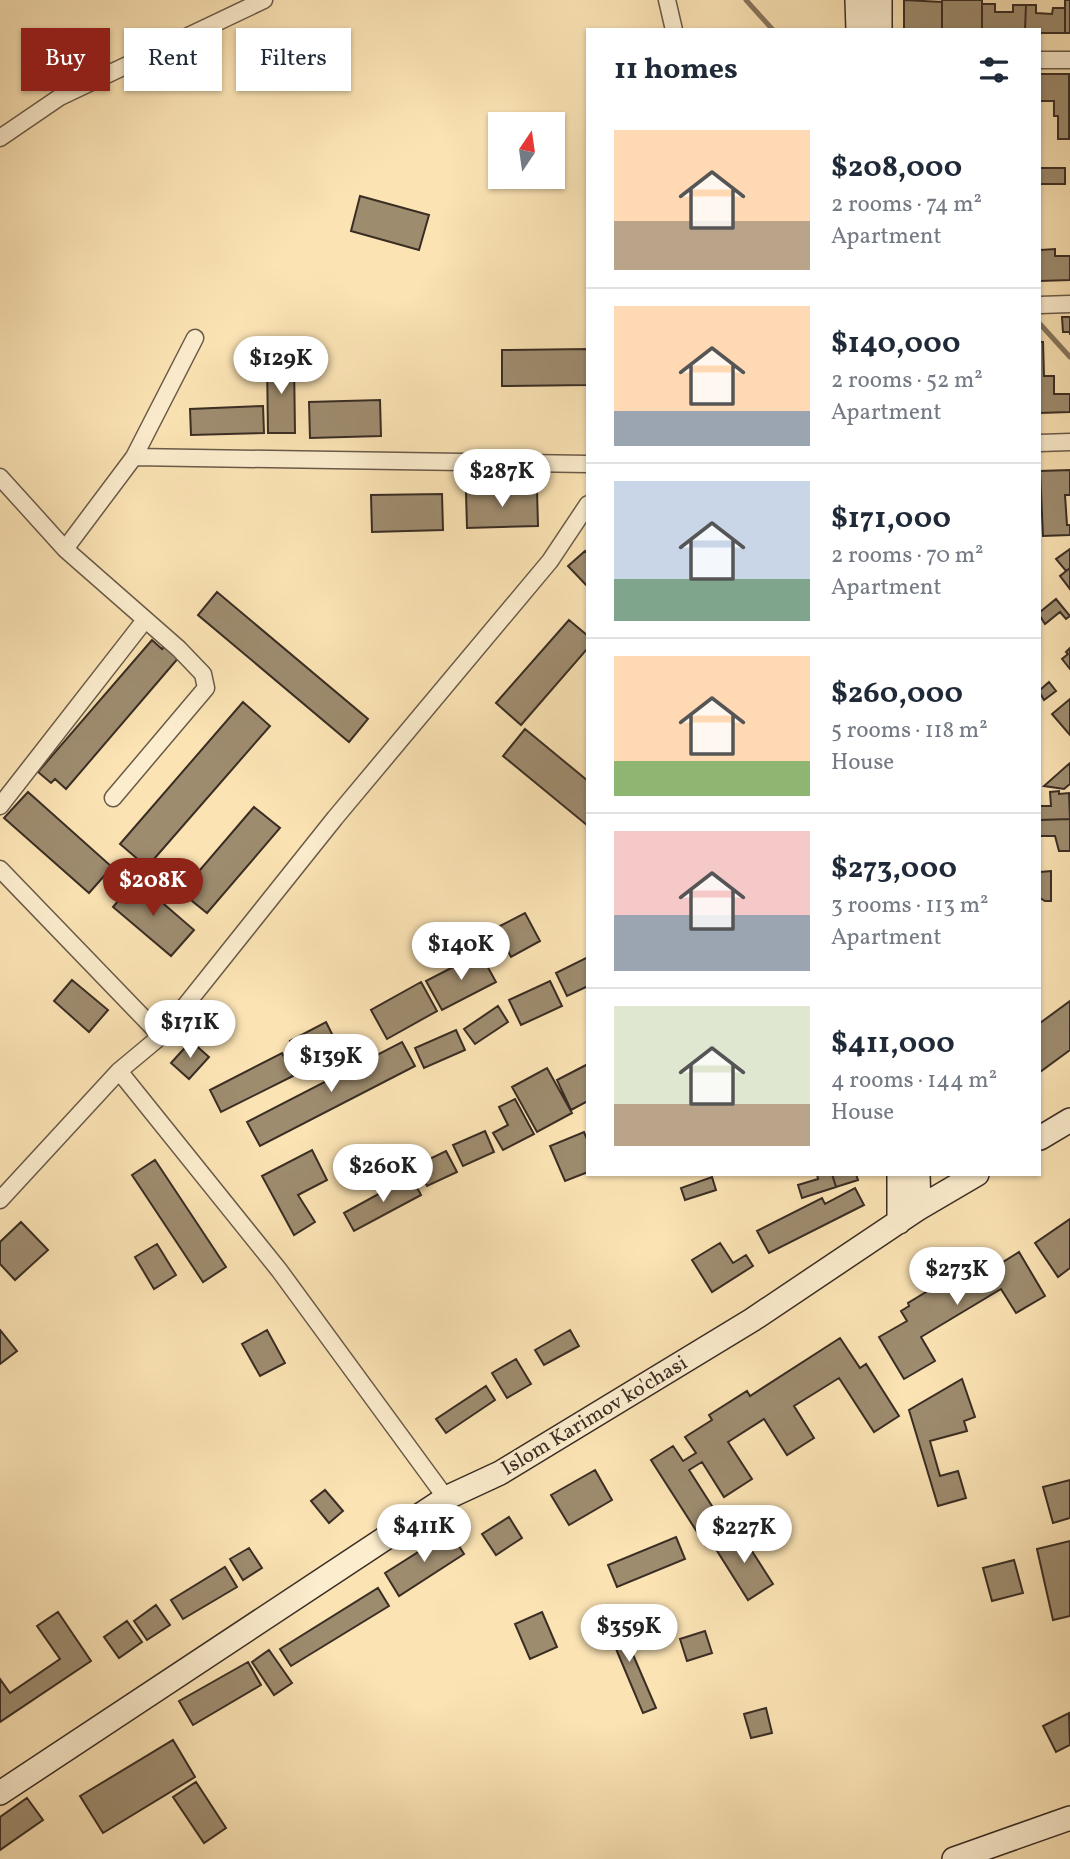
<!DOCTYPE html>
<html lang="en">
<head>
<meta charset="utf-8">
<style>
  body { margin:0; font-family:Vollkorn,serif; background:#f2f2f3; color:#1f2937; height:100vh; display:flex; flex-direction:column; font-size:26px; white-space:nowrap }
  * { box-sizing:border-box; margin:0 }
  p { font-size:23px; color:#747a83 }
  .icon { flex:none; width:38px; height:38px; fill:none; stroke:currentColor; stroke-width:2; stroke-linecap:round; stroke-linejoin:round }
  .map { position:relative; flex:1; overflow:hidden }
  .side { position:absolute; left:586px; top:28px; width:455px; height:1148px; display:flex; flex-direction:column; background:#fff; border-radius:0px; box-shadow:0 2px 5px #0004 }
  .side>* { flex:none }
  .guide { position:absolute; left:21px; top:28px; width:460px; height:63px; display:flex; gap:14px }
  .needle { width:46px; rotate:13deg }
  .fabs { position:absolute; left:488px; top:112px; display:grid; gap:14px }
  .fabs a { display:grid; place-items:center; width:77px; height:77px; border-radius:0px; background:#fff; box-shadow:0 2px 5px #0004; font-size:35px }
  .price { position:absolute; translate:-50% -60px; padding:0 16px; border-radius:24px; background:#fff; color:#222; font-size:23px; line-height:46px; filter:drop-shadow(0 2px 4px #0008) }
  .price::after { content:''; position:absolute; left:50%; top:42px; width:21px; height:16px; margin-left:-10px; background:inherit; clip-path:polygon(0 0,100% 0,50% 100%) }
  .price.on { background:#8f2418; color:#fff }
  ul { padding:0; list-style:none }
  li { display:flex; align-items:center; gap:21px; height:175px; padding:0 28px }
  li+li { border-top:2px solid #e0e1e3 }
  li span { display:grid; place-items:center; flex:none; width:196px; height:140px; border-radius:0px; color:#555 }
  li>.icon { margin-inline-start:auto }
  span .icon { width:84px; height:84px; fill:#fffc; stroke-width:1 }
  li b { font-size:30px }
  h2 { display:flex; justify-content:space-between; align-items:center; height:84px; padding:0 28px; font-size:30px }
  .pill { padding:0 24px; border-radius:0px; background:#fff; box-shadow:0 2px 5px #0004; font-size:24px; line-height:63px }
  .pill.on { background:#8f2418; color:#fff }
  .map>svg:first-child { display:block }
</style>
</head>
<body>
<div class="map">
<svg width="1070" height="1859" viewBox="0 0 1070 1859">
  <rect width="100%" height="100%" fill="#fbe3b4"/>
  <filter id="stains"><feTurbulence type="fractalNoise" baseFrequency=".00286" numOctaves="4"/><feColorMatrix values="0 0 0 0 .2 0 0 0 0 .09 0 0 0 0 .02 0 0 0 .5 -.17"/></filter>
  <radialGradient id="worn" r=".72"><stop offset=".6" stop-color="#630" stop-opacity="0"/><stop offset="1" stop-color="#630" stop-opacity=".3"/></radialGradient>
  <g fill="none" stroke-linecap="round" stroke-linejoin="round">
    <path stroke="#86755d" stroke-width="5" d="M746,0l27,30
      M1040,324l30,33"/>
  </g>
  <path fill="#9e8c6f" stroke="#3a2d24" stroke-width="2" d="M904,0l38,2v28h-38z
    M942,0h40v30h-40z
    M1065,0h5v33h-5z
    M982,4h13v8h18v-7h13l-1,25h-43z
    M1026,5h10v8l16,1 1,-6h12v25h-25v-3h-15z
    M1040,74h29v65h-11v-23h-4v-15h-14z
    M1040,168h25v16h-25z
    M360,196l69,19 -10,35 -68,-19z
    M1040,225v25l15,-1v7h15v24l-30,1z
    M1062,317h8v18v-3h-7z
    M1040,342h3l1,34h10v18h16v18l-30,1z
    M588,349v36l-86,1v-36z
    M267,360h27l1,73h-27z
    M380,400l1,36 -71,2 -1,-36z
    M263,406l1,27 -73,2 -1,-26z
    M1070,470v25h-5l2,30h3v10l-27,1 -3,-65z
    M537,490l1,36 -71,2 -1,-36z
    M442,494l1,36 -71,2 -1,-37z
    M1070,549v19l-4,3 -10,-12z
    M585,551l3,4v32l-20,-21z
    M1070,568v21l-10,-13z
    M217,592l151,127 -19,23 -151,-127z
    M1056,599l14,17 -4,3 -6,-7 -15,12 -5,-8v-4z
    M569,620l19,16v12l-67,77 -25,-22z
    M152,640l10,9 5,-5 13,12 -114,133 -11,-10 -4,4 -13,-11z
    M1070,648v21l-8,-10 6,-5 -2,-2z
    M1049,682l7,9 -12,9 -4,-7v-3z
    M1070,699v36l-18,-21z
    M243,702l27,24 -123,141 -27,-23z
    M525,729l63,52v45l-85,-70z
    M1070,763v21l-6,5 -20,-3z
    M1059,791v3l10,-1 1,26 -30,1v-14h11l-1,-14z
    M28,792l84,75 -23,26 -85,-75z
    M254,807l26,21 -73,85 -26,-21z
    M1070,819v32h-11l-4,-15h-15v-16z
    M1051,871v30h-6l-5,-3v-26z
    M136,880l58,50 -23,26 -58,-49z
    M525,913l15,28 -29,16 -15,-29z
    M480,953l16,29 -54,28 -16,-29z
    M588,957v29l-21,10 -11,-23z
    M72,980l36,30 -19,22 -35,-31z
    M550,981l12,25 -41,19 -12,-25z
    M421,982l16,29 -50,28 -16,-29z
    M1070,1001v49l-30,22v-49z
    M498,1006l10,16 -33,22 -11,-15z
    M326,1022l9,18 -36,18 -9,-17z
    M456,1030l9,20 -41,18 -9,-20z
    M191,1041l18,16 -20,22 -18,-16z
    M402,1042l13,24 -155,80 -13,-24z
    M282,1053l11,23 -72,36 -11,-22z
    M588,1064v37l-17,9 -14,-30z
    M547,1068l25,45 -35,19 -25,-45z
    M515,1099l19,35 -31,16 -10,-17 15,-8 -9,-18z
    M485,1131l9,21 -31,14 -10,-21z
    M584,1132l4,10v30l-23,9 -15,-35z
    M312,1150l15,30 -29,15 17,27 -21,13 -32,-59z
    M446,1151l11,21 -30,14 -10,-21z
    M155,1160l71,107 -23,15 -71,-107z
    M817,1174h15l4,13 -34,11 -4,-13 20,-6z
    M832,1174h24l2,6 -22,7z
    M411,1176l10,19 -67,36 -10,-18z
    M712,1177l4,13 -31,10 -4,-12z
    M855,1188l9,17 -95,48 -12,-22 65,-33 3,6z
    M1070,1219v49l-12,9 -23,-34z
    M21,1222l27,28 -33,30 -15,-16v-22z
    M720,1243l13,20 13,-8 7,11 -41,26 -20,-32z
    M157,1244l19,31 -22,14 -19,-32z
    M1019,1252l26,44 -29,17 -15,-24 -80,48 14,24 -31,18 -25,-42 28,-16 -6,-10 8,-5 -1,-3 28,-17 2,3 11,-7 -1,-3 27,-16 2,2 8,-5 5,10z
    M0,1330l17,21 -17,13z
    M267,1330l18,33 -25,13 -18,-32z
    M570,1330l9,16 -35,19 -9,-15z
    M840,1338l20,30 6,-4 33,52 -25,16 -35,-54 -45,28 20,32 -27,17 -23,-36 -36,23 24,37 -28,18 -22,-35 -13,8 39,61 -22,15 -55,-86 22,-14 10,15 13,-8 -11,-16 27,-17 -3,-5 38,-24 3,5z
    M516,1359l15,25 -24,14 -15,-25z
    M962,1379l13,38 -11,4 3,10 -37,10 10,35 18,-5 8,27 -28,8 -29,-96z
    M486,1386l9,14 -49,33 -10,-14z
    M595,1470l17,30 -43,25 -18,-30z
    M1070,1480v38l-17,5 -10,-36z
    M325,1490l18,21 -14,12 -18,-22z
    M509,1517l13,21 -26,17 -14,-21z
    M739,1531l34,53 -25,16 -34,-54z
    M450,1532l14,22 -65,42 -14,-23z
    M676,1537l9,22 -68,28 -9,-22z
    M1070,1541v75l-17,4 -16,-71z
    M249,1548l13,20 -19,12 -13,-21z
    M1014,1560l9,33 -31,8 -9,-33z
    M225,1567l12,20 -54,32 -12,-19z
    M378,1588l11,18 -98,60 -11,-17z
    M156,1605l14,20 -23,15 -13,-19z
    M58,1612l33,49 -91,61v-43l10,14 50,-34 -23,-33z
    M542,1612l15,35 -27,12 -15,-35z
    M615,1613l41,95 -13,5 -40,-95z
    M127,1621l15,21 -23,16 -15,-21z
    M705,1631l7,22 -25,8 -7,-22z
    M269,1650l23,33 -18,12 -22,-33z
    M248,1662l13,23 -68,40 -14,-24z
    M766,1708l6,25 -21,5 -7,-24z
    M1069,1713l1,32 -14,7 -13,-26z
    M173,1740l22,37 -92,56 -23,-37z
    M196,1782l30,46 -22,15 -31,-46z
    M27,1798l16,22 -43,30v-33z"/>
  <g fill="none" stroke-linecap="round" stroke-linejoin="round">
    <defs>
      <path id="street" d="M667,0l7,30
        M1040,60h30
        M0,138l60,-41 204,-97
        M1040,305l30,-1
        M1040,443l30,-1
        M134,457l61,-119
        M0,477l65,72 114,100 24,25 3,14 -93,110
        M65,549l69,-92 454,7
        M0,806l145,-186
        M0,869l161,167
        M119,1071l160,199 167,228
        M0,1200l119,-129 42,-35 174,-218 215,-257 38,-57"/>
      <path id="secondary" d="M857,0l1,30
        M880,0v30
        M1040,1138l30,-18
        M918,1174l1,34
        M899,1222v-48
        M0,1793l446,-295 54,-25 252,-153 167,-112 58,-34
        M954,1859l116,-41"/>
    </defs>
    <use href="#street" stroke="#6a5a48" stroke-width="19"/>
    <use href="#secondary" stroke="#3a2d24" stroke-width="26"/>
    <use href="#street" stroke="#fcedce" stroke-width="16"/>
    <use href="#secondary" stroke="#fcedce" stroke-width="23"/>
  </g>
  <g text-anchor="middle" stroke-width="5" stroke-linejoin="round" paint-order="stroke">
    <g font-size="21" fill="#3a2d24" stroke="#fcedce">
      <text transform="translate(594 1415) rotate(-31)" y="7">Islom Karimov ko'chasi</text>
    </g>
  </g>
  <rect width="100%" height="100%" filter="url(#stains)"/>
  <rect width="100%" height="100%" fill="url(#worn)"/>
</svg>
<div class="fabs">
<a><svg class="needle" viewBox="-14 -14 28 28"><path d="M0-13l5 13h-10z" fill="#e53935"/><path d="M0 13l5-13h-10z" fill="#747a83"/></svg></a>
</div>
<b class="price" style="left:281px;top:396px">$129K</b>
<b class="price" style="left:502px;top:509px">$287K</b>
<b class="price on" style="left:153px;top:918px">$208K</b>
<b class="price" style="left:461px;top:982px">$140K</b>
<b class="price" style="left:190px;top:1060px">$171K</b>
<b class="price" style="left:331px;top:1094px">$139K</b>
<b class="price" style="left:383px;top:1204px">$260K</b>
<b class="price" style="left:957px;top:1307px">$273K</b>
<b class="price" style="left:424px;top:1564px">$411K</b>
<b class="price" style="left:744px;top:1565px">$227K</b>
<b class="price" style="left:629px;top:1664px">$359K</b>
<div class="guide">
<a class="pill on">Buy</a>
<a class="pill">Rent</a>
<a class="pill">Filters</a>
</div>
<section class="side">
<h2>11 homes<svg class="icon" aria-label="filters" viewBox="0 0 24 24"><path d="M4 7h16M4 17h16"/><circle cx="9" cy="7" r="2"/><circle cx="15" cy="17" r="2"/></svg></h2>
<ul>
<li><span style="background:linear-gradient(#ffd9b3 65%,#b9a48a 0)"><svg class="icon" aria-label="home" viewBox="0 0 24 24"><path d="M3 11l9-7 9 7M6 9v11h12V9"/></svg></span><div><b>$208,000</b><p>2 rooms · 74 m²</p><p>Apartment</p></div></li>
<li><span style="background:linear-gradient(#ffd9b3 75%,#9aa5b1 0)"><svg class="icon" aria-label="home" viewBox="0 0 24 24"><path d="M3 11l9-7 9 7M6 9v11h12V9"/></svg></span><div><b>$140,000</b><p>2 rooms · 52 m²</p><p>Apartment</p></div></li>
<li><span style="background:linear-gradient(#c9d6e8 70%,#7fa58c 0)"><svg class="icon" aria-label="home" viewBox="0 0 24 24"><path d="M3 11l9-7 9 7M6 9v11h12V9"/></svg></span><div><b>$171,000</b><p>2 rooms · 70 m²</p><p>Apartment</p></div></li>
<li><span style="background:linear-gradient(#ffd9b3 75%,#8fb573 0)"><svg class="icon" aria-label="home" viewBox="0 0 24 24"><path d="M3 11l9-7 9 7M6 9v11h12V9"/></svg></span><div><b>$260,000</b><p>5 rooms · 118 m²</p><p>House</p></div></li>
<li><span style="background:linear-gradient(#f6c9c9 60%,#9aa5b1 0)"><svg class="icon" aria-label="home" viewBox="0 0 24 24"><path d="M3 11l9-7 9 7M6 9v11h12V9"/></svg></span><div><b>$273,000</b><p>3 rooms · 113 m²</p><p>Apartment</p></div></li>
<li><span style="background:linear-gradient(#dfe7d0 70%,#b9a48a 0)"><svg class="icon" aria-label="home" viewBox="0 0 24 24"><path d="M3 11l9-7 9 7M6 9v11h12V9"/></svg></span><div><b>$411,000</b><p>4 rooms · 144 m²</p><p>House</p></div></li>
</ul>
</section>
</div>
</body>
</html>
